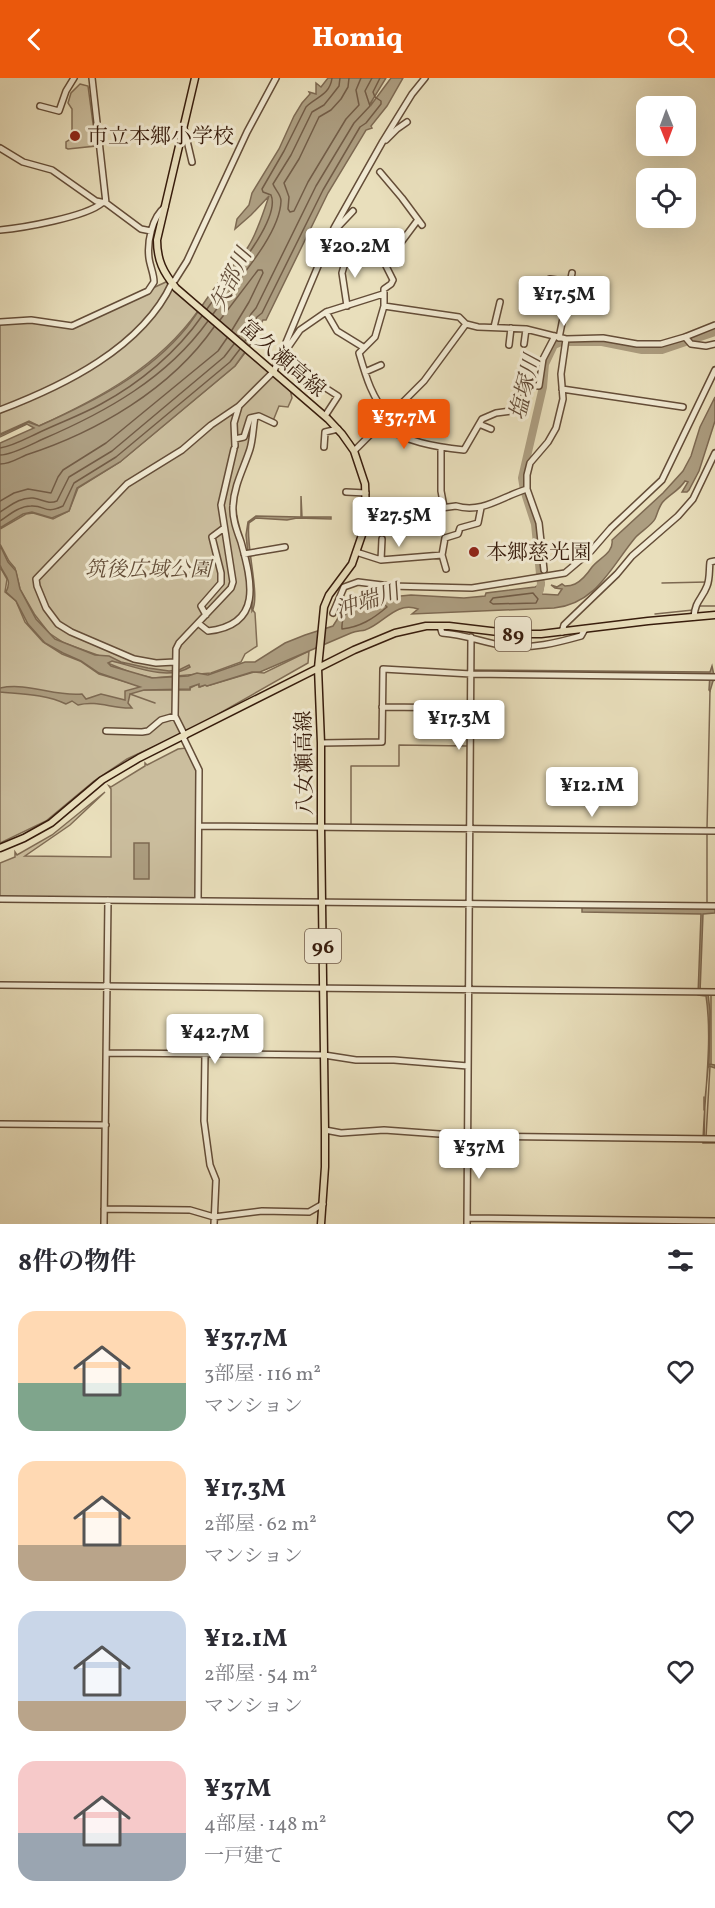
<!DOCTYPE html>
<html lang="ja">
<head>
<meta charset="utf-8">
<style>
  body { margin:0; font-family:Vollkorn,"Noto Serif JP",serif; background:#f7f7f7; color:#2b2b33; height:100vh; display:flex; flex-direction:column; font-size:22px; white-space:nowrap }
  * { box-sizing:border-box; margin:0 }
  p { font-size:20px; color:#7c7c81 }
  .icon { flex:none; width:33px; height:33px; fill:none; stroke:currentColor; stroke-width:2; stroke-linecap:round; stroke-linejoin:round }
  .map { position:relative; height:1146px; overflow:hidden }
  .details { display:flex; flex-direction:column; background:#fff; flex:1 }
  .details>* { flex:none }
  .needle { width:39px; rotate:179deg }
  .buttons { position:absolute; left:636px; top:18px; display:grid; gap:12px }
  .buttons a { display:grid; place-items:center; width:60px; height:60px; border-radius:12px; background:#fff; box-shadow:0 6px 24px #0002; font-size:30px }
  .price { position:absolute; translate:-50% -51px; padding:0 14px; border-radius:6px; background:#fff; color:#222; font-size:20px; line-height:39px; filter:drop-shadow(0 2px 3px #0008) }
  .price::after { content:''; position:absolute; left:50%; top:36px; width:18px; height:14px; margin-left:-9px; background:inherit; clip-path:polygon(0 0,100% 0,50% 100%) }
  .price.on { background:#ea580c; color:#fff }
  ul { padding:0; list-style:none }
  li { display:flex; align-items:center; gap:18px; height:150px; padding:0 18px }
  li span { display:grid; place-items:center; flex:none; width:168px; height:120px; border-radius:18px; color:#555 }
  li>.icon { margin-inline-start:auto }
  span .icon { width:72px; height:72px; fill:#fffc; stroke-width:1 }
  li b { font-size:26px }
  h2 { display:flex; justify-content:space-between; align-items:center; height:72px; padding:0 18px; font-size:26px }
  header { display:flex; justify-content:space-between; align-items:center; height:78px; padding:0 18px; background:#ea580c; color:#fff; font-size:27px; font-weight:800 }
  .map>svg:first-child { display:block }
</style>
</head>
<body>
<header><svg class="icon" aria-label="back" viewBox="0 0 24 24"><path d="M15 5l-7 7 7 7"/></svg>Homiq<svg class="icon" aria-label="search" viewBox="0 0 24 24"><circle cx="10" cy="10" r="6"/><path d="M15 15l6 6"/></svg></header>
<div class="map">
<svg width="715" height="1146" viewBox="0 0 715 1146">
  <rect width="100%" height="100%" fill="#e9dfbc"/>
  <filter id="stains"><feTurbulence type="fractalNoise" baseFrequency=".00333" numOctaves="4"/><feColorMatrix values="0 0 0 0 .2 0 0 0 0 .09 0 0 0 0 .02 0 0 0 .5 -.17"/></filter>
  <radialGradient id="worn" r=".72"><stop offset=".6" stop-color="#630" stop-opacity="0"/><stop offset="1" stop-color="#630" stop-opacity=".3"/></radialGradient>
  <path fill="#cbbe9e" stroke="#816d55" stroke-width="1.5" d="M80,6l8,2 8,60 -28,3 -2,-1v-6l6,-4v-29l-4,-6 3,-10z
    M166,204l32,29c-40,56 -98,87 -159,115l-10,-5 -29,13v-114l74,4z
    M247,272l43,39 2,9 -4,9 -9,-1 -6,15 -16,-3 -18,62 -4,27 17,102 3,4 2,33 -12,8 -4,8 -30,11 -58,5 -21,-5 -22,-9 -10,-8 -36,-13 -15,-10 -14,-18 -15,-26 -5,-21 -6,-7 -9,-17v-15l26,-15 7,-1 20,6 16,-8 9,-23 42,-26 115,-96z
    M0,489l7,12 -2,13 11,9 9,21 18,20 19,12 18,7 19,13 41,12 4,4h46v-2l8,-4 2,3 5,-2 2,1 47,-14 10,1 45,-22 -1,12 -116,66 -65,30 -33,22 -48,40 -46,22z
    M186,670l11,23 -1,125 -2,2 -194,-1v-34l15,-6v-5l2,3 35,-20 53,-43 -35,33 -45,31 86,1v-68l-2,-3 2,1 34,-21v-3l2,2 31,-16z"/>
  <path fill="#ac9d80" stroke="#7d6952" stroke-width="1.5" d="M328,0h58l-16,26 1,1 20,-27h12l-16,28 -16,20 1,2 -6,2 -38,63 -62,127h-3l-13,25 -15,21 -115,96 -43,26 -8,23 -17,7 -20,-6 -9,2 -23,14v-85l34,-15 -7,-4 -27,13v-2l28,-13 11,4c54,-24 110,-52 148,-99 10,-13 19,-28 29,-41 10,-14 23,-25 32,-39 10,-16 15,-34 21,-51l-18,19 -16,14 2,-10 12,-14 3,-12 27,-44 15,-33 8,-13 8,-9 -1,-2 7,2v-11l5,4z
    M715,319v24l-16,50 -10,19 -2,2h-5l6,-10 -3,-1c-6,10 -17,14 -23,22 -4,6 -5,12 -7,16 -3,6 -16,14 -20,19 -24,29 -39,66 -81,70l-142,6 6,-5c-23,-8 -34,15 -53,21 -4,1 -9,1 -14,3l-91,39h-8l-45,14 -2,-1 -6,2v-3l-9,3v2l-46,1 -14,4 -2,9 4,5c-19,1 -35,-8 -54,-3l-6,-4 -6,3c-20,-10 -45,-10 -66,-12v-4c28,-6 55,9 82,6l4,5 15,-5 24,6v-9l15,-4 -41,-14 -18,-12 -18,-8 -18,-10 -17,-19 -12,-23 -10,-9c7,-14 -3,-17 -6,-27 0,-6 0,-14 0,-20l8,17 8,9 4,18 16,30 19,20 40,16 14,1 12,6 27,6 21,3 10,-1 10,-5 1,2c-22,14 -54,0 -78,-6l-4,2 3,3 41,12 36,-2 9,-3 11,2 37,-13h10l30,-19 20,-8 28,-9c13,-19 7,-23 34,-29l2,2 42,-4 53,3 21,-2 1,-3 49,-6 9,-4 -2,11 16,1 4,-6 -7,-1 -4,-3 6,2 5,-3 3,2c2,0 8,-1 10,-2 8,-4 13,-11 17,-17 7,-9 22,-14 20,-27l51,-47 20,-22 8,-15 9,-29z
    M301,418l1,21h29v2l-34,-1 -10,2 -31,-2 -7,5c-4,21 12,74 3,88v-19l-6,-57 2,-13 8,-6 45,1z
    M712,588l3,14 -2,1 -3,10 -1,-1 1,-16 -236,-2 -1,-2 237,2z
    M134,765h15v36h-15z
    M582,828l133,2v5l-12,1 -3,79 8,1 2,17 -1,53 6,1v3l-6,-2 -1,2 -3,32 -1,41 11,2h-12c1,-47 10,-102 3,-147l-8,-1 3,-81 -119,-2z"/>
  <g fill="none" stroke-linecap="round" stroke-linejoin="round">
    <path stroke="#725c46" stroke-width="1.5" d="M349,0l-1,9 -7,12 -10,11 -12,7 -20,42 -15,24 5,14 -1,12 2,3 4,-1 14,-29 38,-63 13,-14 -3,-15 5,-12
      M207,231c15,-22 75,-88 64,-114l-8,-3 -1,-3 22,-38 22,-44c10,-10 24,-12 26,-29
      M213,236c20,-29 67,-78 68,-113 0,-7 -6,-11 -8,-17l18,-29 21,-43 12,-7 8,-10 7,-9 1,-8
      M220,242l38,-50h4l1,3 -14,29 -17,28
      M239,258l12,-22 5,-6 60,-122 38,-63 16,-17 -5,-15 7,-13
      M245,263l12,-24 5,-4 61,-123 37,-63 6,-4 15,-19v-3l-6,-4 -2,-5 7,-14
      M0,370c13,-2 27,-10 38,-15 21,-10 43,-18 63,-29 39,-21 76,-52 101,-88
      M0,377c12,0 32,-11 43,-16 63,-27 124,-61 165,-118
      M0,386c10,0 17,-5 26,-9 71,-23 145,-66 188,-128
      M0,423l14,-8 14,-4 23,4 7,-16 5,-7 43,-27 112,-92 9,-13
      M0,434c10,-6 20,-15 33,-14 9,1 15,7 24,3l12,-24 43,-26 112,-94 10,-13
      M0,443c9,-6 19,-15 31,-15 15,-1 13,9 32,0l11,-23 42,-26 114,-95 10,-13
      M533,515l5,6 -2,4 -43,1 -3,-2 3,-4z
      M364,526l6,1 14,-1 3,3c-14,12 -27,20 -45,22 -1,-14 8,-23 22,-25z"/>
    <path stroke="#7d6952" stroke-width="1.5" d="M662,505l45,-1
      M707,514l4,-10
      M698,528h17
      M655,536l38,-4
      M130,616l25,9
      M351,746v-58h48v-21l68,1
      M707,751l3,-138
      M707,826v-71
      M711,986v-70
      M704,1032v-13
      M706,1059l4,-71"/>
    <path stroke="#ac9d80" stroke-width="8" d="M539,514l2,-8 -6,-60 -11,-34 -2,-12 21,-91 2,-23 9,-19 7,-3h41l40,8h20l53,-18"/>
    <defs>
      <path id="minor" d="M92,0l14,125
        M40,28l19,5 7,-20 8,-13
        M184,50l8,34
        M386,62l11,-11 10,-7
        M0,70l23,14 29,8 44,31 10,2 35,26 10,2
        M380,94l22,26 20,27
        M336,151l17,-18
        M0,152c22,-2 86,-13 102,-27
        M359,167l26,19 8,16 -2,4 -7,5v17l-9,31 -16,16c7,24 13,45 30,64
        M385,186l32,-43
        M550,201l20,3
        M175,202l12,-19 60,-129 29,-54
        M347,228l-5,-33 6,-21
        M384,228l75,11 7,7 12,3 48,2 40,10 37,-1 34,6h24l24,-7 30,-12
        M326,234l11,19 26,16
        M0,244l31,-2 41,6 76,-35 6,-9c0,-8 -4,-16 -5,-24 -2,-16 3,-41 16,-51
        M494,249l6,-25
        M685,259l6,7 15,2 9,-2
        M559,260l13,-65
        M524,266l2,-15
        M509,267l2,-17
        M282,278l18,-26 26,-18 57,-18
        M365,294l16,-7
        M324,309l14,9 -13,20
        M562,311l121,18
        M0,332c63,-24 142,-62 172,-127
        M381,346c23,18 55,23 83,26l18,-31 14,-6 15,-2 10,-26 18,1 4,-27 12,-23
        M479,346l12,5
        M235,361l9,-2 6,-19 9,-2 15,7
        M235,368l-1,-23 5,-17
        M324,369l1,-15 13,-3
        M441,369v44l3,16
        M354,373l70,-70 42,-57
        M346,414l20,1
        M366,435l22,2 68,-9c26,8 47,-10 71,-17
        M356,474l25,8 61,-5
        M244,476l41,-7
        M381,482l1,-21
        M446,491l-4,-14 3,-17 13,-4 2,-6 18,-5 3,-15
        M544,492l-5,-47 -12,-34v-14l3,-12 18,-21 8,-14 7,-29 -2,-25 5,-35
        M333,535l11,-26 14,-5 32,4 82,2 93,-15 26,-22 20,-23 51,-48 53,-110
        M206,537l-5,-9 20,-23v-10l-9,-36 12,-9
        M694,539c1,-16 8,-18 13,-31 3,-7 2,-16 3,-24l5,-1
        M198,545l10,8c55,-6 44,-49 33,-89 -4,-11 -9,-24 -8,-36 1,-21 11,-38 17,-57 3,-10 3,-22 5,-32
        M440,548l2,7c22,1 42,10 64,13 26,3 50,-3 75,-10l4,-7
        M562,554l2,-7 53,-51 15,-18 46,-40 15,-17 22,-46
        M175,584l-19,1 -22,-4 -63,-27 -13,-8 -12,-16 -9,-22 -1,-7 91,-95 55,-34 29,-25 28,-19 35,-35 60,-143 49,-87 29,-47 13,-16
        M382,629l89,1
        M106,653l36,1 6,-1 13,-11 14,-4
        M185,658l-10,-20 1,-67 3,-6 52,-55 2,-6 -12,-77 13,-56
        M183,659l16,33 -1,130
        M321,665l61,-1 1,-73 88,5 244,3
        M199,748l516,5
        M0,821l715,7
        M0,907l715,7
        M107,975l217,2 32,5h38l74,6
        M205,976l-1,67 6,44 6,15 -2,44
        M0,1046l106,1
        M325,1052l16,3 43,-3 83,6 248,3
        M104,1131l86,1 24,7 48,-6 47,1 14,-8
        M467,1140l248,3
        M104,1146l4,-324
        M467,1146l4,-587"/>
      <path id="major" d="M195,0l-38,162c0,20 6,32 19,48l152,131 14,15 12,17 11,33 1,29 -3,19 -11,32 -23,31 -5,12 -6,61 3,75v84l4,303v37l-4,57
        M0,770l24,-10 27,-15 51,-43 37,-22 215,-108 41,-17 31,-7h23l66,8h26l107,-13 67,-6"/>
    </defs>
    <use href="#minor" stroke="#644d38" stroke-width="8"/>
    <use href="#major" stroke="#371c0c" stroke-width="9"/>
    <use href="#minor" stroke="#f1ead3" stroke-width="5"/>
    <use href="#major" stroke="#e9dfbc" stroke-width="6"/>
  </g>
  <g fill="#8f2418" stroke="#f1ead3" stroke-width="2">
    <circle cx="75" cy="58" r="6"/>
    <circle cx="474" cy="474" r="6"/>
  </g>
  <g text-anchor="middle" stroke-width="6" stroke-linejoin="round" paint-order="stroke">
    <g fill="#f1ead3" stroke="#6f5a48" stroke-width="1.5">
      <rect x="495" y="539" width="36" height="34" rx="4.5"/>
      <rect x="305" y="851" width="36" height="34" rx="4.5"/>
    </g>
    <g font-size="20" font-weight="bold" fill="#371c0c">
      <text x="513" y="563">89</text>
      <text x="323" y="875">96</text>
    </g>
    <g font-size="21" fill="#371c0c" stroke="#f1ead3" text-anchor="start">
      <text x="87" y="65">市立本郷小学校</text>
      <text x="486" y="481">本郷慈光園</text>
    </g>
    <g font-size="21" fill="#371c0c" stroke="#f1ead3">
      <text transform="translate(283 280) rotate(41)" y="7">富久瀬高線</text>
      <text transform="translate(304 685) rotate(-91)" y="7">八女瀬高線</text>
    </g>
    <g font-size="21" font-style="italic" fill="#634d38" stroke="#f1ead3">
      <text x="148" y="498">筑後広域公園</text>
    </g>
    <g font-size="22" font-style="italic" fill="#604935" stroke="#f1ead3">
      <text transform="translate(230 201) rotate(-64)" y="8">矢部川</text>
      <text transform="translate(524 309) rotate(-76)" y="8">塩塚川</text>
      <text transform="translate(367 522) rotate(-18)" y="8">沖端川</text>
    </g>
  </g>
  <rect width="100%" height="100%" filter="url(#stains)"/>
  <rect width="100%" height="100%" fill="url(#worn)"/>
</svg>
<div class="buttons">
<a><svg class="needle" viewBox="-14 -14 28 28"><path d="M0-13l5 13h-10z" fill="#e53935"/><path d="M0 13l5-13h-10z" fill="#7c7c81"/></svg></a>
<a><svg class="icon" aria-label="locate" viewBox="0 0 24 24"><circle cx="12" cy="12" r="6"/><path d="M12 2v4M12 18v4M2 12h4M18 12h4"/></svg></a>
</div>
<b class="price" style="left:355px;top:201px">¥20.2M</b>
<b class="price" style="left:564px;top:249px">¥17.5M</b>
<b class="price on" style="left:404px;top:372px">¥37.7M</b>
<b class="price" style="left:399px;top:470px">¥27.5M</b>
<b class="price" style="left:459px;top:673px">¥17.3M</b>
<b class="price" style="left:592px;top:740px">¥12.1M</b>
<b class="price" style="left:215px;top:987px">¥42.7M</b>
<b class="price" style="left:479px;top:1102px">¥37M</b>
</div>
<section class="details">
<h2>8件の物件<svg class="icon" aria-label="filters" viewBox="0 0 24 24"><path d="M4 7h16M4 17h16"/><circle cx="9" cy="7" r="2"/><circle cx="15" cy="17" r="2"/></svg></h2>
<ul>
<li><span style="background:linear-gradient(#ffd9b3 60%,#7fa58c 0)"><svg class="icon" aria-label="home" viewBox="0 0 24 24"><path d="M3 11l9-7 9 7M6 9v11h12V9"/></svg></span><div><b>¥37.7M</b><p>3部屋 · 116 m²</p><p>マンション</p></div><svg class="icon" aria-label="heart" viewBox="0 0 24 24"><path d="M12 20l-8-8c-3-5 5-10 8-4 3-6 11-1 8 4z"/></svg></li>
<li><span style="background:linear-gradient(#ffd9b3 70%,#b9a48a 0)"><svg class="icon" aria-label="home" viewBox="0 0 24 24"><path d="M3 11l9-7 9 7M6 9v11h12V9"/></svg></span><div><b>¥17.3M</b><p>2部屋 · 62 m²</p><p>マンション</p></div><svg class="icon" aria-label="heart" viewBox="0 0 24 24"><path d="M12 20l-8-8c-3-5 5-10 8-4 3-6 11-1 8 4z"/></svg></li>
<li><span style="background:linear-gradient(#c9d6e8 75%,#b9a48a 0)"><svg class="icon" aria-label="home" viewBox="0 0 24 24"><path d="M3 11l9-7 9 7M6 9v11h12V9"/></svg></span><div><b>¥12.1M</b><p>2部屋 · 54 m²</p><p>マンション</p></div><svg class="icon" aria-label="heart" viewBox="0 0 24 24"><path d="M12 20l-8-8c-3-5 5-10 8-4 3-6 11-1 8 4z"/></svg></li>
<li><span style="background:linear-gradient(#f6c9c9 60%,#9aa5b1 0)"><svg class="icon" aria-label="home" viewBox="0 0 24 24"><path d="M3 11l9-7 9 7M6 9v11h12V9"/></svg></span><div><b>¥37M</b><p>4部屋 · 148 m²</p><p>一戸建て</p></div><svg class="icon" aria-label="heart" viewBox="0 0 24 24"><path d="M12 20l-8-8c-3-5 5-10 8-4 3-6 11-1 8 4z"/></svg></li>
</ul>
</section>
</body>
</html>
